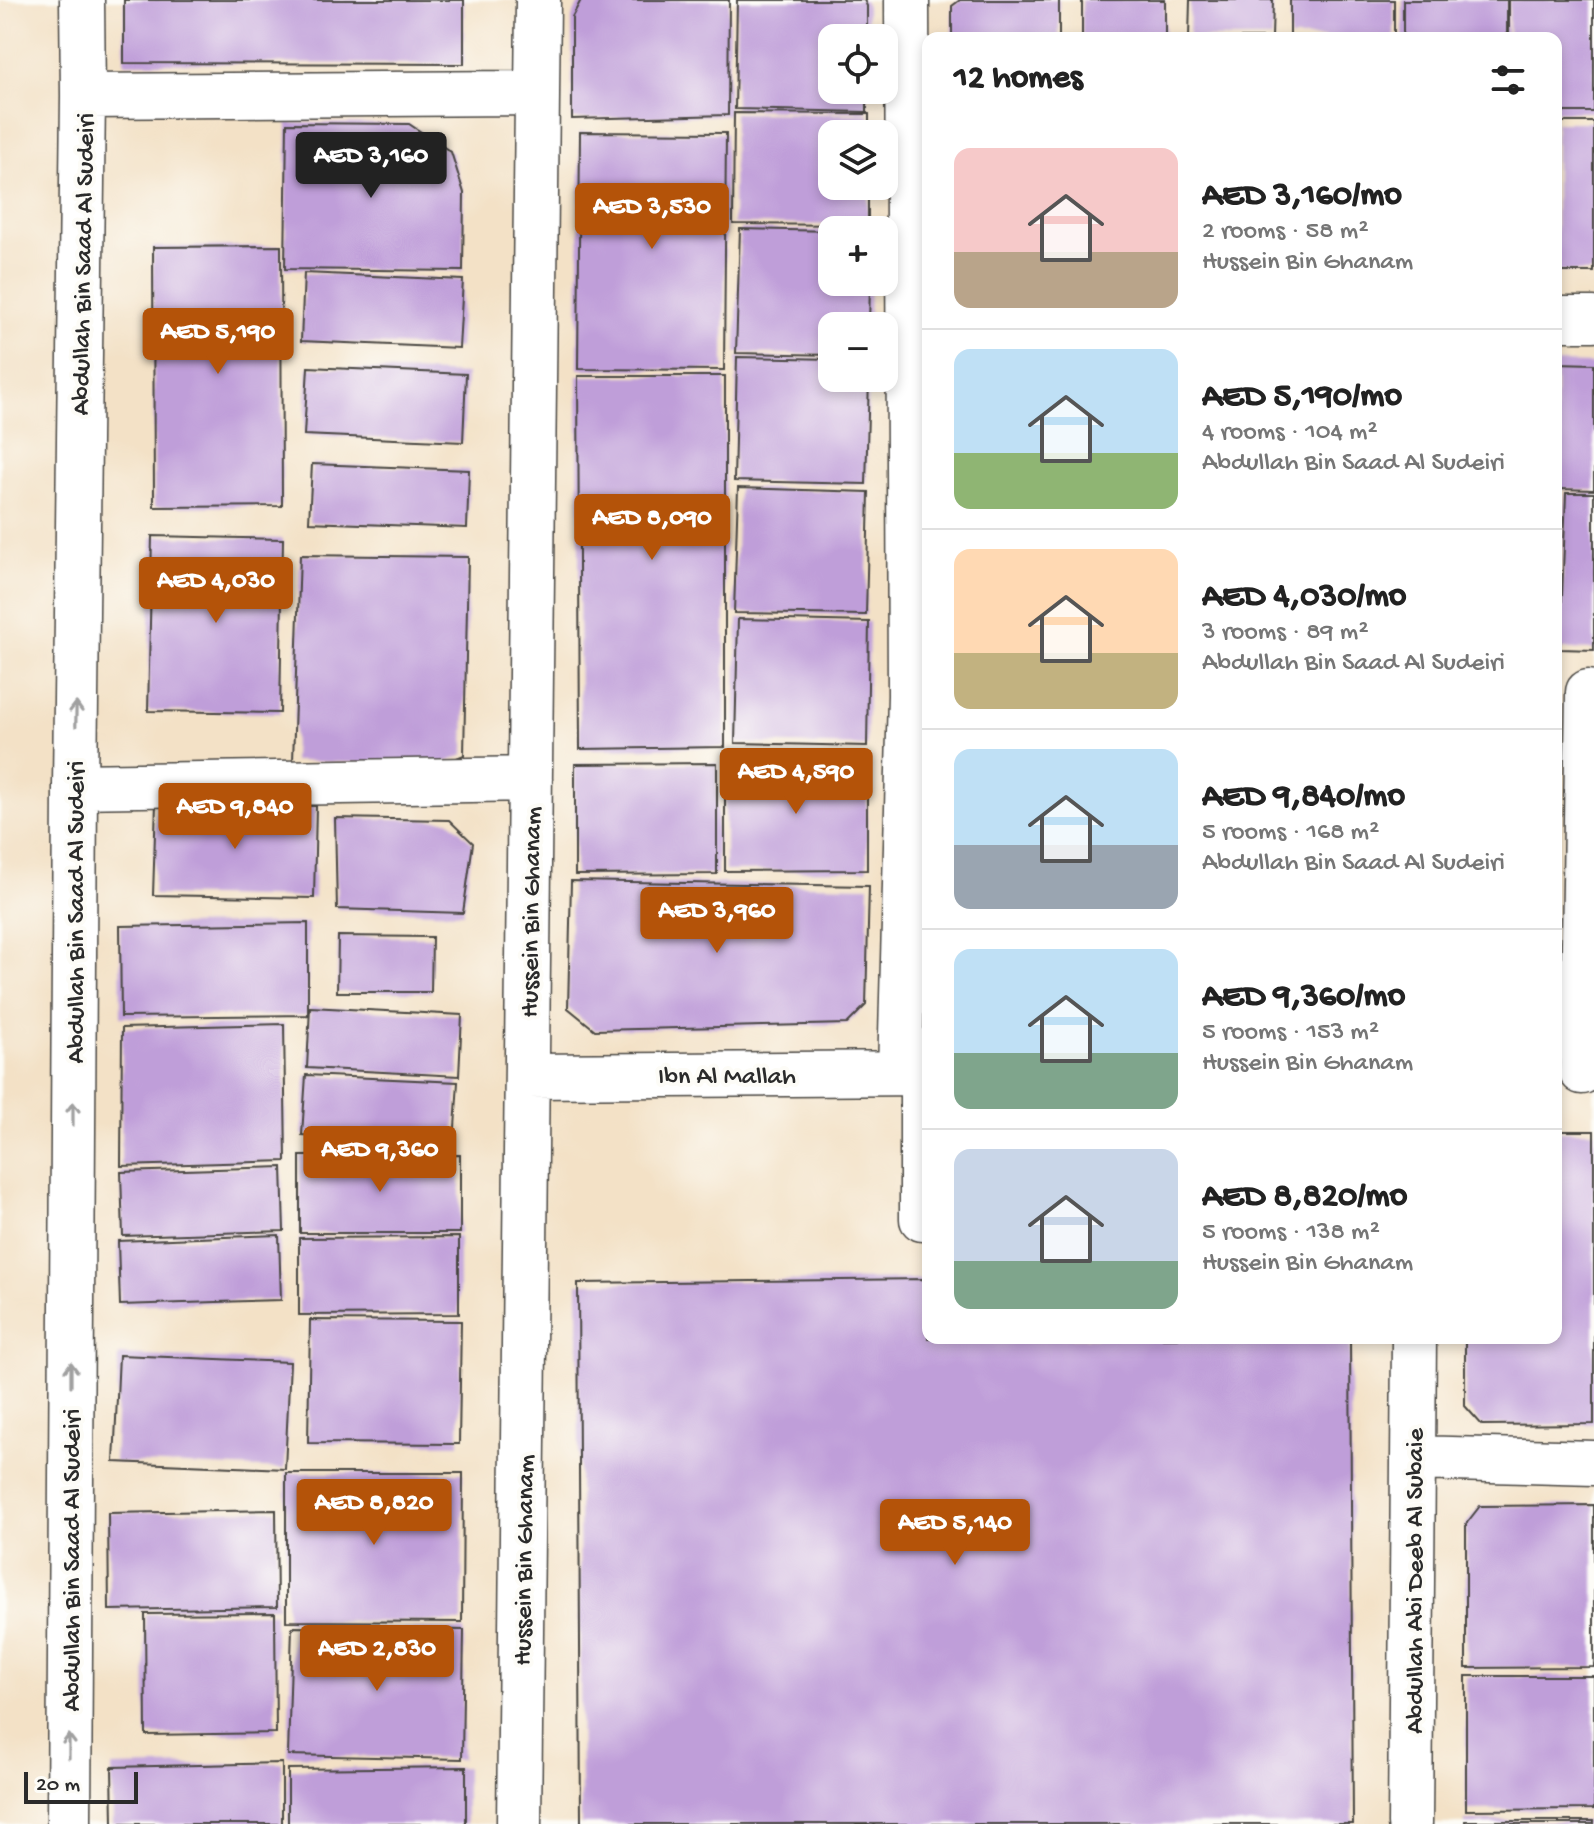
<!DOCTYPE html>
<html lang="en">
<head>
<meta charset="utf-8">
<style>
  body { margin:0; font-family:"Gochi Hand",sans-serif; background:#f6f6f6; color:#222; height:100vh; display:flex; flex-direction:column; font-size:30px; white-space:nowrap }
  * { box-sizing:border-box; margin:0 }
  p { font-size:26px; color:#767676 }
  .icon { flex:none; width:44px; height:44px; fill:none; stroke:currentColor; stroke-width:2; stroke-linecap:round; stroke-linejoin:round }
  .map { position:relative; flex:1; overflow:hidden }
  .panel { position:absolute; left:922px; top:32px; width:640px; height:1312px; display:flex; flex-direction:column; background:#fff; border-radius:16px; box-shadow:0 4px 12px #0003 }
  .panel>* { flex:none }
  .tools { position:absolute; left:818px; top:24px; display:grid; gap:16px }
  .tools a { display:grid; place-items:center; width:80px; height:80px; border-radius:16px; background:#fff; box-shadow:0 4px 12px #0003; font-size:40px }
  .scale { position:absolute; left:24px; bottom:20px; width:114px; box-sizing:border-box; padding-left:8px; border:4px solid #2b2b2b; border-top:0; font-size:22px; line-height:28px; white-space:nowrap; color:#2b2b2b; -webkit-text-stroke:6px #fdfcf7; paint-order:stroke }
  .price { position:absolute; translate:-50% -68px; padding:0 18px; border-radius:8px; background:#b45309; color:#fff; font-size:26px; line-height:52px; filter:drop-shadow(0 2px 4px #0008) }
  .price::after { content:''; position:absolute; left:50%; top:48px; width:24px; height:18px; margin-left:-12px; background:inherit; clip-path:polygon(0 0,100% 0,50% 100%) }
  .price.active { background:#222; color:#fff }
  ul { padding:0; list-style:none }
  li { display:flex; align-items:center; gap:24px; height:200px; padding:0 32px }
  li+li { border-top:2px solid #e0e0e0 }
  li span { display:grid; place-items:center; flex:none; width:224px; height:160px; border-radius:16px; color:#555 }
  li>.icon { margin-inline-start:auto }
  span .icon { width:96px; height:96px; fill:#fffc; stroke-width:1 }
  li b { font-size:34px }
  h2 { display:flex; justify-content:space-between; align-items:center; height:96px; padding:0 32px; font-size:34px }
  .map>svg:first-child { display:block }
</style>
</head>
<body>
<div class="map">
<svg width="1594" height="1824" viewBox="0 0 1594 1824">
  <rect width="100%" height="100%" fill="#fdfcf7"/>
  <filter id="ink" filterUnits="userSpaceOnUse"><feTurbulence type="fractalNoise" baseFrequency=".0125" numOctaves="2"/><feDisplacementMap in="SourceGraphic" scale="16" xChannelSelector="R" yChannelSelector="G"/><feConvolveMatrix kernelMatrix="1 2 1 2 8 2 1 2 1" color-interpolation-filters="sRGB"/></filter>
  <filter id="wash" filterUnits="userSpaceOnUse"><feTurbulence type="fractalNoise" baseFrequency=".006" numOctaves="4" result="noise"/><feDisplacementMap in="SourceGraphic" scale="32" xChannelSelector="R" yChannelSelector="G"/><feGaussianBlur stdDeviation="1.8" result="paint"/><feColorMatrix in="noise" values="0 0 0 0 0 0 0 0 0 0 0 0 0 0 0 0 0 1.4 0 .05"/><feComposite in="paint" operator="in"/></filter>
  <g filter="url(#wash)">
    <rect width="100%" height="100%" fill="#f3e1c6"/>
    <g id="blocks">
      <path fill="#bf9ed9" d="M124,0h340v64l-340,-1z
        M581,0h148l-1,115 -156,4v-102z
        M737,0h127l3,6v32h-35v52h35v22l-132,-3z
        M960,0h99v38h-107v-32z
        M1082,0h83v38h-83z
        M1190,0h83l-1,38h-83z
        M1290,0h104v38h-104z
        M1403,0h104v38h-104z
        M1509,0h85v112h-38v-74h-47z
        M734,113l135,1v20h-37v52h36v39l-135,-1z
        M1556,122h38v150h-38z
        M287,123l122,1 42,28 13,41 -1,78 -178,-2z
        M580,132l146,1 -2,237 -146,-1z
        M740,229l92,2v51h38l-1,44h-37v29l-96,-2z
        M281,246l1,260 -128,1 -1,-260z
        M304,273l159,7 -4,68 -158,-7z
        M737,357l95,2v19h37l-3,106 -132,-3z
        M1556,363l38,1v126l-35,-1v53h-3z
        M308,367l158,7 -3,68 -159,-7z
        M578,376h147v371l-145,2z
        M312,464l157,6 -2,58 -158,-6z
        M738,488l131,4 -3,123 -132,-2z
        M1566,493h28v157l-34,-1z
        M152,536l131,3 -3,174 -132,-2z
        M300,555l168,2 -4,198 -25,10 -146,-4z
        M738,619l131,3 -2,124 -132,-3z
        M867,760v110l-142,1v-110z
        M717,763v111l-142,1v-111z
        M156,803l160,3 -2,92 -161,-3z
        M335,818l114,2 24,23 -10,70 -126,-4z
        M571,881l298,5 -3,119 -19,19 -252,6 -27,-22z
        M308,923v92l-187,2 -1,-91z
        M338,936l94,1 -1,55h-94z
        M310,1007l152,8 -3,61 -152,-8z
        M284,1024l2,137 -165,5 1,-138z
        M306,1075l152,7 -4,61 -152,-8z
        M1556,1131h38v293l-112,1 -17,-19v-68h91z
        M460,1155v78h-160v-77z
        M282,1167l2,64 -161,5 -2,-64z
        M279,1235l2,65 -161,5 -2,-64z
        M459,1237v77l-160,1v-77z
        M928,1279v59h422l3,486h-772l-3,-541z
        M310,1320l151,1 -2,123 -151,-1z
        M119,1355l171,7 -5,107 -171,-7z
        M286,1473h177l-1,149 -176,-1z
        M1594,1505v162l-128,1v-144l14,-18z
        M276,1510l1,97 -168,3 -1,-97z
        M275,1613l1,120 -130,2 -1,-121z
        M292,1627l172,3 -2,129 -174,-4z
        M1466,1676h128v133l-128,1z
        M282,1763v61h-169l-1,-57z
        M466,1767v57h-178v-55z
        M1465,1821h129v3h-129z"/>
    </g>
  </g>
  <g filter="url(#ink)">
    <use href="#blocks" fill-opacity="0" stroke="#494642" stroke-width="2"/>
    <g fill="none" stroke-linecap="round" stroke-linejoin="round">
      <defs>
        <path id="minor" d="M83,96l454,-3
          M1556,319h38
          M75,786l455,-7
          M1582,1072l6,-380
          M900,1073l10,-378 -3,-695
          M527,1076l401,-3
          M922,1219v-146
          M1414,1458l180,5
          M69,1824l6,-1038 8,-690 -1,-96
          M519,1824l19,-1824
          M1410,1824l4,-486"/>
      </defs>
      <use href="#minor" stroke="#494642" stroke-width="47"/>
      <use href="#minor" stroke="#fff" stroke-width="44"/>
    </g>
    <defs><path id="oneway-shaft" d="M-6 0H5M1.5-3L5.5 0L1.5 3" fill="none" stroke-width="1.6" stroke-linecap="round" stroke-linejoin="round" transform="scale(2)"/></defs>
    <g stroke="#a0a0a0">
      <use href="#oneway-shaft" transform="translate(76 714) rotate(-89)"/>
      <use href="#oneway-shaft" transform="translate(73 1114) rotate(-90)"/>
      <use href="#oneway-shaft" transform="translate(71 1374) rotate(-90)"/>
      <use href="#oneway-shaft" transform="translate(69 1746) rotate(-90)"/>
    </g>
  </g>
  <g text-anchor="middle" stroke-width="8" stroke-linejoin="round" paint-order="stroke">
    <g font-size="26" fill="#2b2b2b" stroke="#fdfcf7">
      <text transform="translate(81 264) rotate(-89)" y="9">Abdullah Bin Saad Al Sudeiri</text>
      <text transform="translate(74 912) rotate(-90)" y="9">Abdullah Bin Saad Al Sudeiri</text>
      <text transform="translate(529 912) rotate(-89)" y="9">Hussein Bin Ghanam</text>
      <text x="727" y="1083">Ibn Al Mallah</text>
      <text transform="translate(70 1560) rotate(-90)" y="9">Abdullah Bin Saad Al Sudeiri</text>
      <text transform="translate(522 1560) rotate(-89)" y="9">Hussein Bin Ghanam</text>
      <text transform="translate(1413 1581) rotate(-90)" y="9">Abdullah Abi Deeb Al Subaie</text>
    </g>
  </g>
</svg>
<div class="tools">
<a><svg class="icon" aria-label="locate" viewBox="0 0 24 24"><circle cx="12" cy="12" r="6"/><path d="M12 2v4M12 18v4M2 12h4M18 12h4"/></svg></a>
<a><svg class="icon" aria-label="layers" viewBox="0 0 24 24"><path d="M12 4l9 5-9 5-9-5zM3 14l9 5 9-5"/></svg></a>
<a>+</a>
<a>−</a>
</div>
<div class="scale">20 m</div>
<b class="price active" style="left:371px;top:200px">AED 3,160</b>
<b class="price" style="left:652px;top:251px">AED 3,530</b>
<b class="price" style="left:218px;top:376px">AED 5,190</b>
<b class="price" style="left:652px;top:562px">AED 8,090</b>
<b class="price" style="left:216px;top:625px">AED 4,030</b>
<b class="price" style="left:796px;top:816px">AED 4,590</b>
<b class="price" style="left:235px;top:851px">AED 9,840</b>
<b class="price" style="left:717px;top:955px">AED 3,960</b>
<b class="price" style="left:380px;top:1194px">AED 9,360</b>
<b class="price" style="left:374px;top:1547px">AED 8,820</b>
<b class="price" style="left:955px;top:1567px">AED 5,140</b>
<b class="price" style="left:377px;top:1693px">AED 2,830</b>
<section class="panel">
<h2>12 homes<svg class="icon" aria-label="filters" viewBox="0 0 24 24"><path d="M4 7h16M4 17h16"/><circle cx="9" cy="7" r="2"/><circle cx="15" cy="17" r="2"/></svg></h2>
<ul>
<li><span style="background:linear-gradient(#f6c9c9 65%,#b9a48a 0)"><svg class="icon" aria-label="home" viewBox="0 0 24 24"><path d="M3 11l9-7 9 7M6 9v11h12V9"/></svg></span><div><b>AED 3,160/mo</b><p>2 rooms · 58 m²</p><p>Hussein Bin Ghanam</p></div></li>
<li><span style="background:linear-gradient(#bfe0f5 65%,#8fb573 0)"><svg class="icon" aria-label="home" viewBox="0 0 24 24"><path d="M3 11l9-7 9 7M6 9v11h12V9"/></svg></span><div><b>AED 5,190/mo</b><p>4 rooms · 104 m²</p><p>Abdullah Bin Saad Al Sudeiri</p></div></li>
<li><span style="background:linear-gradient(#ffd9b3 65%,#c2b280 0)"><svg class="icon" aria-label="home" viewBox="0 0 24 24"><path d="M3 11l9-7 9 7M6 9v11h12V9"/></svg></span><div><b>AED 4,030/mo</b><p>3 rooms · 89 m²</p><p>Abdullah Bin Saad Al Sudeiri</p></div></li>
<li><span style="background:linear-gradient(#bfe0f5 60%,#9aa5b1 0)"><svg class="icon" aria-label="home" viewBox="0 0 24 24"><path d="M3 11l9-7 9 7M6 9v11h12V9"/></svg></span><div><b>AED 9,840/mo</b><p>5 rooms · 168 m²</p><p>Abdullah Bin Saad Al Sudeiri</p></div></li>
<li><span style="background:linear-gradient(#bfe0f5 65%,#7fa58c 0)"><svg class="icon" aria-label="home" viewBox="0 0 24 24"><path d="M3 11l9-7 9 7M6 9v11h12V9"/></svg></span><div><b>AED 9,360/mo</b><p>5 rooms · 153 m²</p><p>Hussein Bin Ghanam</p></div></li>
<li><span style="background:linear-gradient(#c9d6e8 70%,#7fa58c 0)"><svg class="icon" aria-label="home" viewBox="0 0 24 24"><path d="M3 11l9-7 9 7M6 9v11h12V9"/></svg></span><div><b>AED 8,820/mo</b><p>5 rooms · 138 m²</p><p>Hussein Bin Ghanam</p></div></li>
</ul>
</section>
</div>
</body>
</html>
